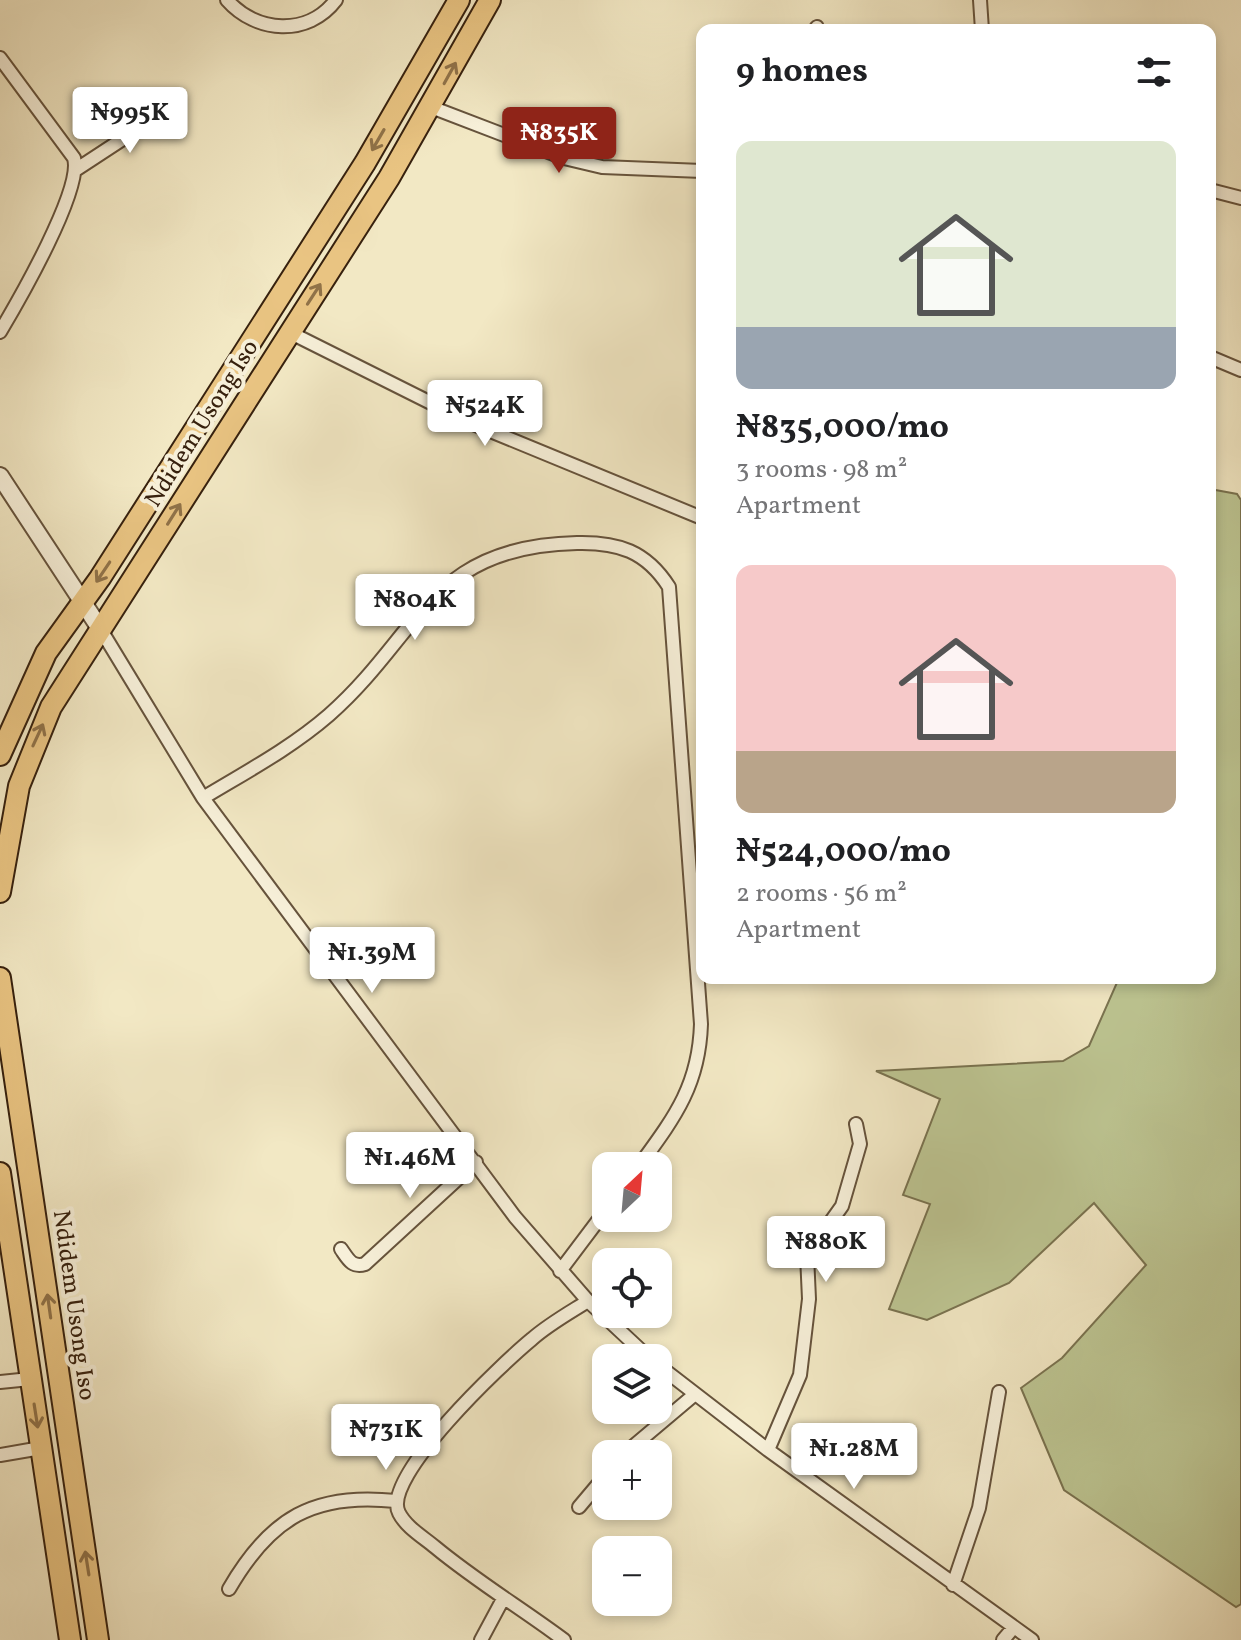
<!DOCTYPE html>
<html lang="en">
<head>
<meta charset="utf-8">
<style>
  body { margin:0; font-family:Vollkorn,serif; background:#f2f2f2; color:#202124; height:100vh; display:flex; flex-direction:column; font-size:30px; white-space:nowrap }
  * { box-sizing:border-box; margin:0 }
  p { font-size:26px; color:#757577 }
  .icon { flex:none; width:44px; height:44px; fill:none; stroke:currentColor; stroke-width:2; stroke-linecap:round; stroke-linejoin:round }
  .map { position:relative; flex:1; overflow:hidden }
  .details { position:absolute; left:696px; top:24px; width:520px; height:960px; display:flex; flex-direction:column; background:#fff; border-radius:16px; box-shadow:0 4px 12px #0003 }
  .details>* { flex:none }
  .needle { width:52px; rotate:26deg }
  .tools { position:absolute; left:592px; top:1152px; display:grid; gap:16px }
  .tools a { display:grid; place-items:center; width:80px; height:80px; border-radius:16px; background:#fff; box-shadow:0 4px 12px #0003; font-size:40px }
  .price { position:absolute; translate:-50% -68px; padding:0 18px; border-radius:8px; background:#fff; color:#222; font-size:26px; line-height:52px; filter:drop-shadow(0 2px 4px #0008) }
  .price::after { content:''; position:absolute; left:50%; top:48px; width:24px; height:18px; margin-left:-12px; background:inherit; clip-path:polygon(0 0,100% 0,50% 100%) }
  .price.current { background:#8f2418; color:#fff }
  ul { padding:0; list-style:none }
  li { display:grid; align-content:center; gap:16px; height:424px; padding:0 40px }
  li span { display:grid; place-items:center; height:248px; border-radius:16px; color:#555 }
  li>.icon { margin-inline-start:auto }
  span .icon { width:144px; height:144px; fill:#fffc; stroke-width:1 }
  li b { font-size:34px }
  h2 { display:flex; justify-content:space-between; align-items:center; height:96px; padding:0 40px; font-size:34px }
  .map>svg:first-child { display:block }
</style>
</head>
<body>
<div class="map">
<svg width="1241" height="1640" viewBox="0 0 1241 1640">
  <rect width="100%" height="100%" fill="#f2e8c4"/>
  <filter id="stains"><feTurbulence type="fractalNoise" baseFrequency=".0025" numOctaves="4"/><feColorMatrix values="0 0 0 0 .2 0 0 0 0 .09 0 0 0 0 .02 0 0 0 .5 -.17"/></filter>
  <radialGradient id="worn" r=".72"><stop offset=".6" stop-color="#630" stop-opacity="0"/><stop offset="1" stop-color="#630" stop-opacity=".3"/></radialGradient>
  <path fill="#bdc592" stroke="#7a7350" stroke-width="2" d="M1210,489l27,5 4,6v1104l-5,3 -172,-117 -43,-102 41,-30 84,-93 -52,-62 -85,80 -82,37 -38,-11 41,-105 -27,-9 37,-96 -64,-28 187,-10 26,-15 30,-68h91z"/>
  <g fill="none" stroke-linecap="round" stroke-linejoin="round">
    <defs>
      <path id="minor" d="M227,0c29,33 81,37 109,0
        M980,0l2,30
        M815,30l2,-3
        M0,58l74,100c9,31 -55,142 -74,174
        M431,107l133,51 38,9 100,4
        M77,169l87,-57
        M1210,190l31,8
        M289,332l182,91 231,95
        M1210,357l31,13
        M101,630l102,168 312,419 73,84 61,57
        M203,798c43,-26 88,-50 126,-83 92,-81 100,-169 248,-172 41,-1 69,8 92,44l32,437c-2,62 -27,94 -62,142
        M341,1249c7,10 11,19 24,15l111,-102
        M560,1271l46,-61
        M658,1365l110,85 264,190
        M0,1382l30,-3
        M768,1450l32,-75 9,-76 -2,-44 35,-49 18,-62 -4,-20
        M624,1454l70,-59
        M0,1455l41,-7
        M579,1507l27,-32
        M953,1585l26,-77 20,-116
        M229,1589c41,-71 85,-97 167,-88
        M481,1640l22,-41
        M564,1640c-43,-32 -88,-59 -129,-93 -12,-10 -29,-20 -36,-34 -19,-35 105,-151 133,-174 17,-15 37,-26 56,-38
        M1003,1640l11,-13"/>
      <path id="tertiary" d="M0,476l101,154"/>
      <path id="trunk" d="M0,755l46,-102 54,-75 265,-415 94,-163
        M0,892l19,-106 32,-79 338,-529 101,-178
        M0,978l98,662
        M0,1173l70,467"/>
    </defs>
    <use href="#minor" stroke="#66533c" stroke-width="16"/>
    <use href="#tertiary" stroke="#66533c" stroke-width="20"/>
    <use href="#trunk" stroke="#37210e" stroke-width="24"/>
    <use href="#minor" stroke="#f7f0d9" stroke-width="12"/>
    <use href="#tertiary" stroke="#f7f0d9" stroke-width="16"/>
    <use href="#trunk" stroke="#e9c482" stroke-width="20"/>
  </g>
  <defs><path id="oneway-shaft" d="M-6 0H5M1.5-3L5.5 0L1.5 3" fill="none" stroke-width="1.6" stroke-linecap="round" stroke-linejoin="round" transform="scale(2)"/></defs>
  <g stroke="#907248">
    <use href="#oneway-shaft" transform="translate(450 73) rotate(-61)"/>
    <use href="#oneway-shaft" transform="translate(378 140) rotate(120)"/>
    <use href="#oneway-shaft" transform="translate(314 294) rotate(-57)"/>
    <use href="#oneway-shaft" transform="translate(174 514) rotate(-58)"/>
    <use href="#oneway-shaft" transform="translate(103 572) rotate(124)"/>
    <use href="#oneway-shaft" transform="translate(38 735) rotate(-65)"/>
    <use href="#oneway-shaft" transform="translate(49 1306) rotate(-98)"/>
    <use href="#oneway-shaft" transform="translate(36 1416) rotate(81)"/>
    <use href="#oneway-shaft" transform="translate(87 1563) rotate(-99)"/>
  </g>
  <g text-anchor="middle" stroke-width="8" stroke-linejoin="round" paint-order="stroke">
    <g font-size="24" fill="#37210e" stroke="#f7f0d9">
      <text transform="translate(201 423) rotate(-58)" y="8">Ndidem Usong Iso</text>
      <text transform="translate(75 1305) rotate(82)" y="8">Ndidem Usong Iso</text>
    </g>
  </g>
  <rect width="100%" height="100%" filter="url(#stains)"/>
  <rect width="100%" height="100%" fill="url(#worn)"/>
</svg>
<div class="tools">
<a><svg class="needle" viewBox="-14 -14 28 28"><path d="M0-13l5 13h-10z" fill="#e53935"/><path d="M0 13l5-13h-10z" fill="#757577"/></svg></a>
<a><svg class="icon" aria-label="locate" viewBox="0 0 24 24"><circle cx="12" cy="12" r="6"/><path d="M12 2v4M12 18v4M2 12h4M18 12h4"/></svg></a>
<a><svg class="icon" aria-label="layers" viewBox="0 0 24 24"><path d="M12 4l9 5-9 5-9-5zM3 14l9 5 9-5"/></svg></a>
<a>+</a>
<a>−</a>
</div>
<b class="price" style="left:130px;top:155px">₦995K</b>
<b class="price current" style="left:559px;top:175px">₦835K</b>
<b class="price" style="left:485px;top:448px">₦524K</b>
<b class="price" style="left:415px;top:642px">₦804K</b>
<b class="price" style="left:372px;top:995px">₦1.39M</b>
<b class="price" style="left:410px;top:1200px">₦1.46M</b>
<b class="price" style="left:826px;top:1284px">₦880K</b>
<b class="price" style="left:386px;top:1472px">₦731K</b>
<b class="price" style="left:854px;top:1491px">₦1.28M</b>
<section class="details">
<h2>9 homes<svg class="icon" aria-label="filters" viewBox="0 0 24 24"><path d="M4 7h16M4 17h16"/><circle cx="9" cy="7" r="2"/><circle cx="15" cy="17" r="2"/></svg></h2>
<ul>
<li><span style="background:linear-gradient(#dfe7d0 75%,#9aa5b1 0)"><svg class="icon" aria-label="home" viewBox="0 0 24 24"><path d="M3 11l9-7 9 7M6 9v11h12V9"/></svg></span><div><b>₦835,000/mo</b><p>3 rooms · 98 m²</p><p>Apartment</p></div></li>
<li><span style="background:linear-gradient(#f6c9c9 75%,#b9a48a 0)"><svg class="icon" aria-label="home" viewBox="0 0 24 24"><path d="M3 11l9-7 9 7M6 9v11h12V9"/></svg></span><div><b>₦524,000/mo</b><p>2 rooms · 56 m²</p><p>Apartment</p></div></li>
</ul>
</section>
</div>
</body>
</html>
